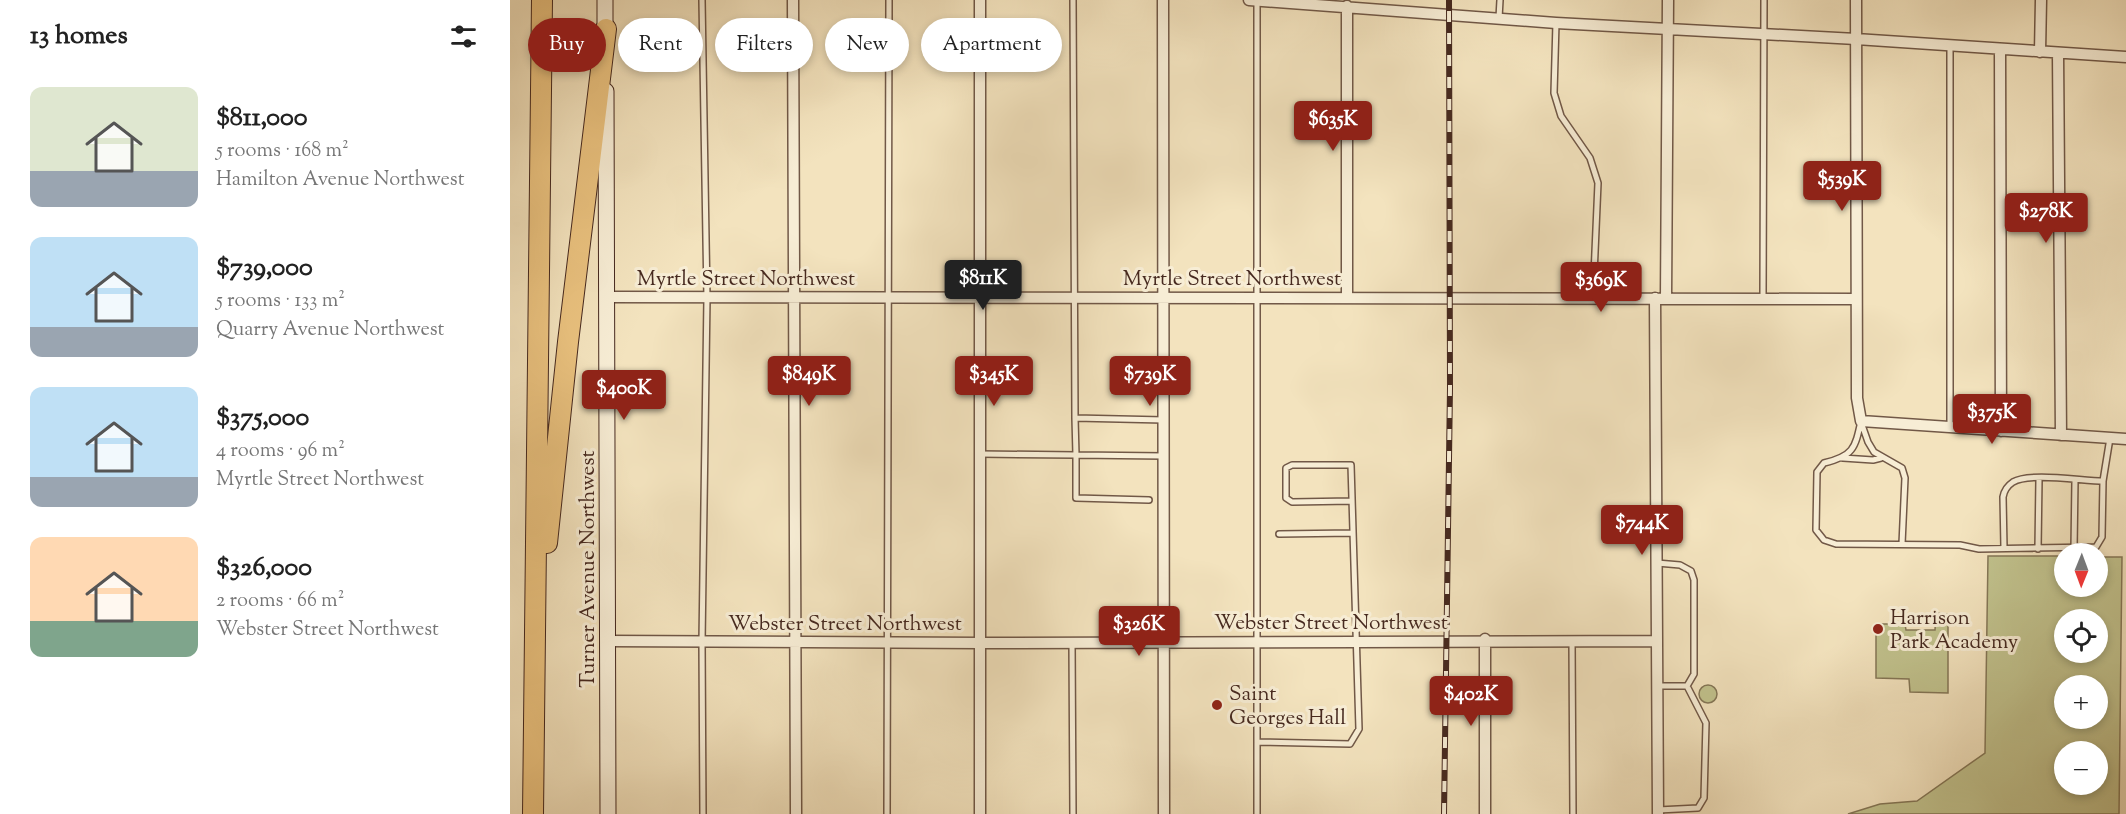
<!DOCTYPE html>
<html lang="en">
<head>
<meta charset="utf-8">
<style>
  body { margin:0; font-family:"Sorts Mill Goudy",serif; background:#f2f2f2; color:#222; height:100vh; display:flex; flex-direction:column; font-size:22px; white-space:nowrap }
  * { box-sizing:border-box; margin:0 }
  p { font-size:20px; color:#767676 }
  .icon { flex:none; width:33px; height:33px; fill:none; stroke:currentColor; stroke-width:2; stroke-linecap:round; stroke-linejoin:round }
  .map { position:relative; flex:1; overflow:hidden }
  .details { display:flex; flex-direction:column; background:#fff; width:510px }
  .details>* { flex:none }
  .banner { position:absolute; left:18px; top:18px; width:570px; height:54px; display:flex; gap:12px }
  .needle { width:39px; rotate:181deg }
  .buttons { position:absolute; left:1544px; top:543px; display:grid; gap:12px }
  .buttons a { display:grid; place-items:center; width:54px; height:54px; border-radius:50%; background:#fff; box-shadow:0 3px 9px #0003; font-size:30px }
  .price { position:absolute; translate:-50% -51px; padding:0 14px; border-radius:6px; background:#8f2418; color:#fff; font-size:20px; line-height:39px; filter:drop-shadow(0 2px 3px #0008) }
  .price::after { content:''; position:absolute; left:50%; top:36px; width:18px; height:14px; margin-left:-9px; background:inherit; clip-path:polygon(0 0,100% 0,50% 100%) }
  .price.current { background:#222; color:#fff }
  ul { padding:0; list-style:none }
  li { display:flex; align-items:center; gap:18px; height:150px; padding:0 30px }
  li span { display:grid; place-items:center; flex:none; width:168px; height:120px; border-radius:12px; color:#555 }
  li>.icon { margin-inline-start:auto }
  span .icon { width:72px; height:72px; fill:#fffc; stroke-width:1 }
  li b { font-size:26px }
  h2 { display:flex; justify-content:space-between; align-items:center; height:72px; padding:0 30px; font-size:26px }
  .tag { padding:0 21px; border-radius:27px; background:#fff; box-shadow:0 3px 9px #0003; font-size:21px; line-height:54px }
  .tag.current { background:#8f2418; color:#fff }
  main { display:flex; flex:1; min-height:0 }
  .map>svg:first-child { display:block }
</style>
</head>
<body>
<main>
<section class="details">
<h2>13 homes<svg class="icon" aria-label="filters" viewBox="0 0 24 24"><path d="M4 7h16M4 17h16"/><circle cx="9" cy="7" r="2"/><circle cx="15" cy="17" r="2"/></svg></h2>
<ul>
<li><span style="background:linear-gradient(#dfe7d0 70%,#9aa5b1 0)"><svg class="icon" aria-label="home" viewBox="0 0 24 24"><path d="M3 11l9-7 9 7M6 9v11h12V9"/></svg></span><div><b>$811,000</b><p>5 rooms · 168 m²</p><p>Hamilton Avenue Northwest</p></div></li>
<li><span style="background:linear-gradient(#bfe0f5 75%,#9aa5b1 0)"><svg class="icon" aria-label="home" viewBox="0 0 24 24"><path d="M3 11l9-7 9 7M6 9v11h12V9"/></svg></span><div><b>$739,000</b><p>5 rooms · 133 m²</p><p>Quarry Avenue Northwest</p></div></li>
<li><span style="background:linear-gradient(#bfe0f5 75%,#9aa5b1 0)"><svg class="icon" aria-label="home" viewBox="0 0 24 24"><path d="M3 11l9-7 9 7M6 9v11h12V9"/></svg></span><div><b>$375,000</b><p>4 rooms · 96 m²</p><p>Myrtle Street Northwest</p></div></li>
<li><span style="background:linear-gradient(#ffd9b3 70%,#7fa58c 0)"><svg class="icon" aria-label="home" viewBox="0 0 24 24"><path d="M3 11l9-7 9 7M6 9v11h12V9"/></svg></span><div><b>$326,000</b><p>2 rooms · 66 m²</p><p>Webster Street Northwest</p></div></li>
</ul>
</section>
<div class="map">
<svg width="1616" height="814" viewBox="0 0 1616 814">
  <rect width="100%" height="100%" fill="#f3e3be"/>
  <filter id="stains"><feTurbulence type="fractalNoise" baseFrequency=".00333" numOctaves="4"/><feColorMatrix values="0 0 0 0 .2 0 0 0 0 .09 0 0 0 0 .02 0 0 0 .5 -.17"/></filter>
  <radialGradient id="worn" r=".72"><stop offset=".6" stop-color="#630" stop-opacity="0"/><stop offset="1" stop-color="#630" stop-opacity=".3"/></radialGradient>
  <path fill="#c1c28d" stroke="#847656" stroke-width="1.5" fill-rule="evenodd" d="M1478,556h76v30h33v-29h25l-3,257h-271l32,-10 37,-3 68,-48zM1554,620h33v32h-33zM1554,686h33v32h-33zM1554,752h33v32h-33z
    M1426,613l12,1v79l-38,-1 -1,-13 -33,-1v-54h29l1,6h29z
    M1189 694a9 9 0 1 1 18 0a9 9 0 1 1-18 0Z"/>
  <g fill="none" stroke-linecap="round" stroke-linejoin="round">
    <defs>
      <path id="lane" d="M192,0l5,298 -5,344 1,172
        M563,0l2,418
        M989,18l1,-18
        M1046,23l-2,70 7,23 29,42 8,25 -5,115
        M1440,45v383
        M1253,297l1,-297
        M1351,421c-6,28 -8,35 -37,42l-7,9 -1,58 8,10 12,4 124,1 19,4 117,-2 6,-10 1,-56 7,-43
        M1351,422l7,20 6,10 28,16 3,10 -3,66
        M470,454l96,1 -1,-37 89,2
        M1333,458l30,2 8,-2
        M639,500l-73,-2v-43l88,1
        M769,534l74,-1
        M1494,548l-1,-51c1,-6 4,-11 10,-15 17,-10 69,-1 90,-1
        M1528,549l1,-70
        M1564,549l1,-69
        M1147,563l23,2 11,6 3,9v94l-7,12h-30
        M1062,642l1,172
        M562,643l1,171
        M747,742l93,2 9,-15 -8,-264h-59l-6,3v30l6,4 60,-1
        M1148,810l40,-2 6,-10 2,-75 -19,-37
        M377,814l2,-814
        M747,814v-813"/>
      <path id="street" d="M283,0l3,814
        M653,0l1,814
        M739,0l307,23 300,16 270,18
        M1346,0l1,398 4,23 265,18
        M1490,49l1,382
        M1530,52l1,-52
        M1548,53l3,382
        M98,297l1248,2
        M837,298v-292
        M1145,298l3,516
        M1156,298l2,-298
        M975,639v175
        M98,641l372,2 677,-2
        M470,814v-814"/>
      <path id="secondary" d="M95,0v40
        M96,91l2,723"/>
      <path id="highway" d="M37,543l21,-201 38,-313
        M23,814l9,-814"/>
    </defs>
    <use href="#lane" stroke="#715847" stroke-width="8"/>
    <use href="#street" stroke="#715847" stroke-width="13"/>
    <use href="#secondary" stroke="#46291f" stroke-width="17"/>
    <use href="#highway" stroke="#46291f" stroke-width="22"/>
    <use href="#lane" stroke="#f7edd5" stroke-width="5"/>
    <use href="#street" stroke="#f7edd5" stroke-width="10"/>
    <use href="#secondary" stroke="#f7edd5" stroke-width="15"/>
    <use href="#highway" stroke="#eac27f" stroke-width="20"/>
    <defs>
      <path id="rail" d="M934,814l6,-426 -1,-388"/>
    </defs>
    <use href="#rail" stroke="#46291f" stroke-width="6"/>
    <use href="#rail" stroke="#f7edd5" stroke-width="4" stroke-dasharray="11" stroke-linecap="butt"/>
  </g>
  <g fill="#8f2418" stroke="#f7edd5" stroke-width="2">
    <circle cx="1368" cy="629" r="6"/>
    <circle cx="707" cy="705" r="6"/>
  </g>
  <g text-anchor="middle" stroke-width="6" stroke-linejoin="round" paint-order="stroke">
    <g font-size="21" fill="#46291f" stroke="#f7edd5">
      <text x="236" y="285">Myrtle Street Northwest</text>
      <text x="722" y="285">Myrtle Street Northwest</text>
      <text transform="translate(77 569) rotate(-90)" y="7">Turner Avenue Northwest</text>
      <text x="821" y="629">Webster Street Northwest</text>
      <text x="335" y="630">Webster Street Northwest</text>
    </g>
    <g font-size="21" fill="#46291f" stroke="#f7edd5" text-anchor="start">
      <text x="1380" y="624">Harrison<tspan x="1380" dy="24">Park Academy</tspan></text>
      <text x="719" y="700">Saint<tspan x="719" dy="24">Georges Hall</tspan></text>
    </g>
  </g>
  <rect width="100%" height="100%" filter="url(#stains)"/>
  <rect width="100%" height="100%" fill="url(#worn)"/>
</svg>
<div class="buttons">
<a><svg class="needle" viewBox="-14 -14 28 28"><path d="M0-13l5 13h-10z" fill="#e53935"/><path d="M0 13l5-13h-10z" fill="#767676"/></svg></a>
<a><svg class="icon" aria-label="locate" viewBox="0 0 24 24"><circle cx="12" cy="12" r="6"/><path d="M12 2v4M12 18v4M2 12h4M18 12h4"/></svg></a>
<a>+</a>
<a>−</a>
</div>
<b class="price" style="left:823px;top:152px">$635K</b>
<b class="price" style="left:1332px;top:212px">$539K</b>
<b class="price" style="left:1536px;top:244px">$278K</b>
<b class="price current" style="left:473px;top:311px">$811K</b>
<b class="price" style="left:1091px;top:313px">$369K</b>
<b class="price" style="left:299px;top:407px">$849K</b>
<b class="price" style="left:484px;top:407px">$345K</b>
<b class="price" style="left:640px;top:407px">$739K</b>
<b class="price" style="left:114px;top:421px">$400K</b>
<b class="price" style="left:1482px;top:445px">$375K</b>
<b class="price" style="left:1132px;top:556px">$744K</b>
<b class="price" style="left:629px;top:657px">$326K</b>
<b class="price" style="left:961px;top:727px">$402K</b>
<div class="banner">
<a class="tag current">Buy</a>
<a class="tag">Rent</a>
<a class="tag">Filters</a>
<a class="tag">New</a>
<a class="tag">Apartment</a>
</div>
</div>
</main>
</body>
</html>
